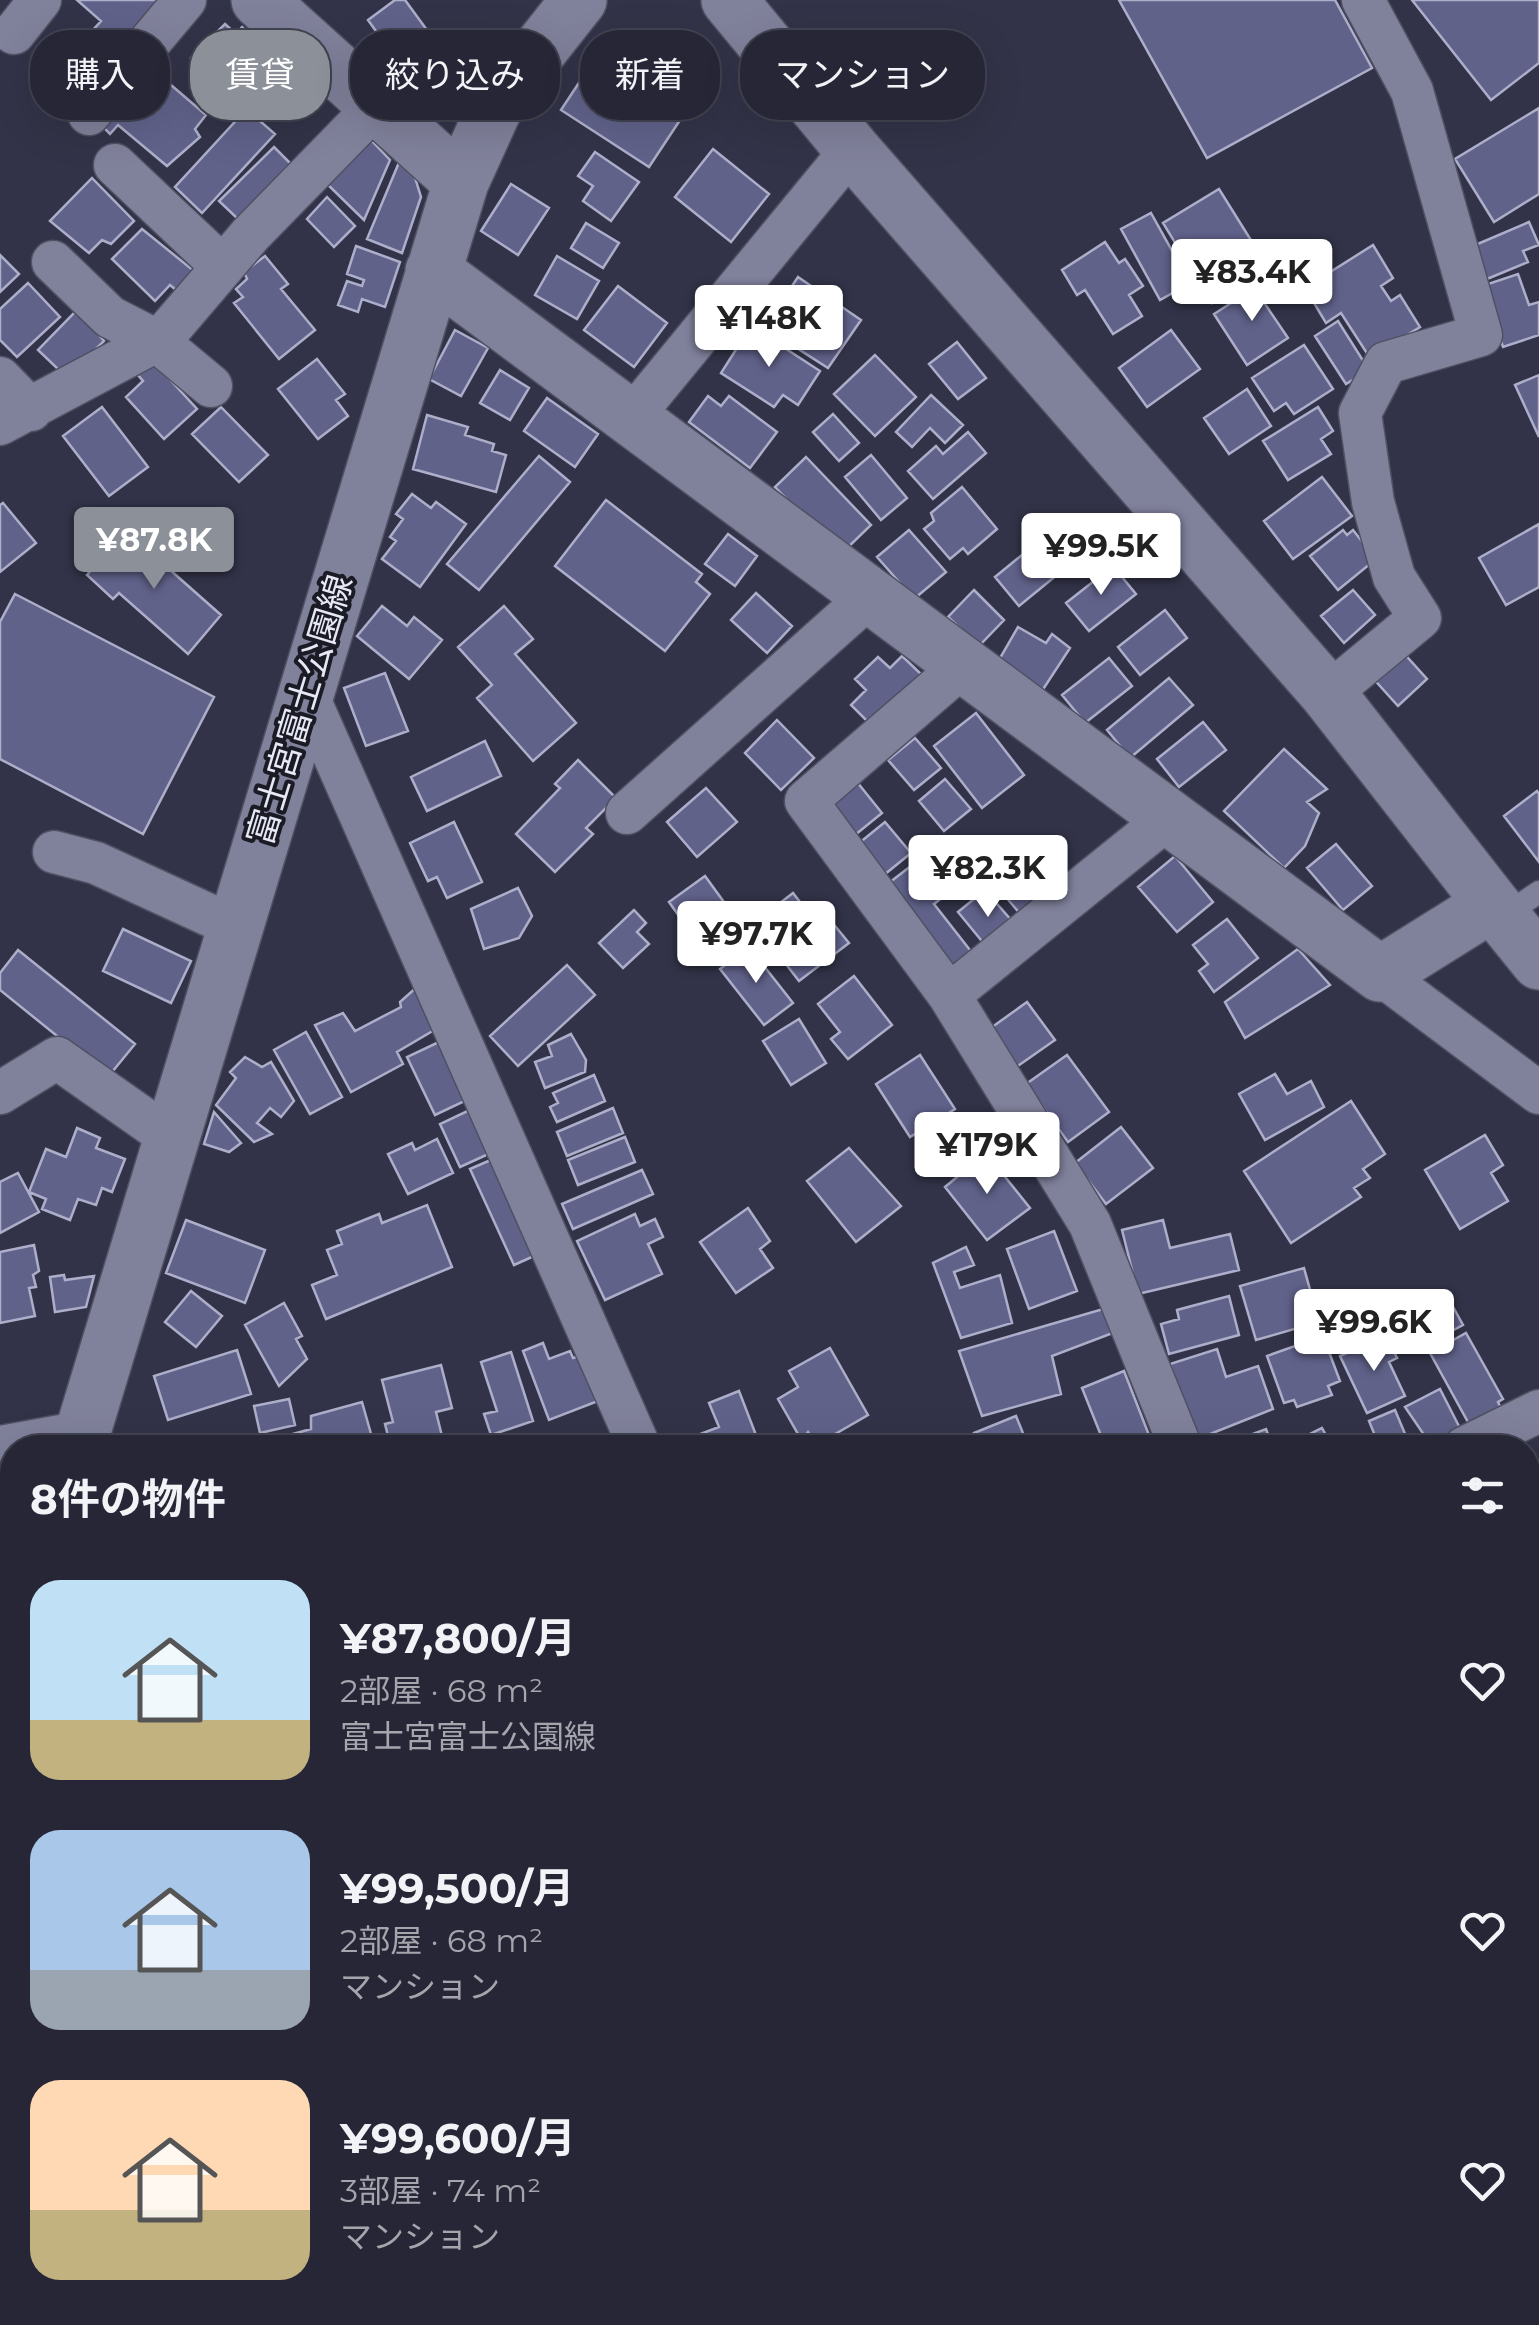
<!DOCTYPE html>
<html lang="ja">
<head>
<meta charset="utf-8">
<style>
  body { margin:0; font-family:Montserrat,"Noto Sans JP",sans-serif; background:#323242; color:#f1f3f6; height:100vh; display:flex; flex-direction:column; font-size:38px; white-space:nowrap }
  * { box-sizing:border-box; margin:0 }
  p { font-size:32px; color:#a4a5ad }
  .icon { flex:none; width:55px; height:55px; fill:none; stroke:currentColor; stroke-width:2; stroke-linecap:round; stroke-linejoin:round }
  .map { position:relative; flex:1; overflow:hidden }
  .panel { position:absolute; left:0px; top:1435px; width:1540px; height:890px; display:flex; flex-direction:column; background:#262636; border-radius:40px 40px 0 0; box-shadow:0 10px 40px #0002,0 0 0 2px #424351 }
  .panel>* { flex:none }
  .top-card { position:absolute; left:30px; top:30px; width:1000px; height:90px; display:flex; gap:20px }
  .price { position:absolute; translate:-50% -85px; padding:0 22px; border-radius:10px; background:#fff; color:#222; font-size:32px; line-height:65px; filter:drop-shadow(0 2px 5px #0008) }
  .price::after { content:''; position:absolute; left:50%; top:60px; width:30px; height:22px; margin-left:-15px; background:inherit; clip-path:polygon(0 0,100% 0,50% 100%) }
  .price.on { background:#8c9099; color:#fff }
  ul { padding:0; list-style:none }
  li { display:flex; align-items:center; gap:30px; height:250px; padding:0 30px }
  li span { display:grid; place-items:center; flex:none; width:280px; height:200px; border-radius:30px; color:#555 }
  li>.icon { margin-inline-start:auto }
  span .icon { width:120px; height:120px; fill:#fffc; stroke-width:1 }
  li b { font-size:42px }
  h2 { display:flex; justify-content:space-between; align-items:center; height:120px; padding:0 30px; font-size:42px }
  .tag { padding:0 35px; border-radius:40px; background:#262636; box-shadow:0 10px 40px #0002,0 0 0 2px #424351; font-size:35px; line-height:90px }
  .tag.on { background:#8c9099; color:#fff }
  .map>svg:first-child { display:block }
</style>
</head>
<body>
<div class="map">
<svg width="1539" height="2325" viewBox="0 0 1539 2325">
  <rect width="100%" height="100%" fill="#323348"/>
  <path fill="#61628a" stroke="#adaec9" stroke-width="2.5" d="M77,0h95l-49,56 -30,-26 8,-9z
    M395,0h10l30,41 12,-8 19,24 -39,29 -18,-26 -8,6 -33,-46z
    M1119,0h216l37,68 -165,90z
    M1412,0h127v63l-48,37z
    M225,24l11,10 6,-7 18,17 -8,8 14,13 -33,34 -42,-41z
    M598,54l88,57 -37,56 -88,-57z
    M164,79l42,36 -11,14 5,8 -33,29 -49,-41 -8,9 -10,-10 33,-39 15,13z
    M255,100l14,13 -8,9 14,12 -73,79 -27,-26z
    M1539,108v86l-45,28 -39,-63z
    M369,138l21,22 -26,60 -39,-38z
    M274,147l20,20 -54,54 -21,-20z
    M713,149l56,45 -38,48 -56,-45z
    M595,152l44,30 -28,39 -28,-20 10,-15 -15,-10z
    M400,160l12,8 9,29 -19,56 -35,-14z
    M92,178l42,43 -23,23 -9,-4 -13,13 -39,-32z
    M511,184l38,24 -31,47 -37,-24z
    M1219,189l50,80 -57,34 -49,-80z
    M327,197l28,29 -21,21 -27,-28z
    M1151,213l39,70 -30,17 -39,-71z
    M1529,222l10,23 -16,6 5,11 -41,17 -14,-33z
    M586,223l33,20 -16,25 -32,-20z
    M142,229l52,42 -18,19 -6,-5 -15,16 -43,-42z
    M1105,242l14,21 6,-4 18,27 -14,9 13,21 -29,18 -28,-44 -8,5 -15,-25z
    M1373,245l20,33 -12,8 10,15 9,-6 20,32 -50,31 -29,-45 -15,10 -21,-35z
    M356,246l44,16 -15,45 -23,-8 -4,13 -20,-7 9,-24 15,5 2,-6 -17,-6z
    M0,255l19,19 -19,18z
    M265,256l23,28 -7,5 34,41 -36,29 -45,-56 9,-6 -7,-8 11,-10 -3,-7z
    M557,256l42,25 -22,38 -42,-24z
    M1518,274l11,31 10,-3v33l-36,12 -21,-61z
    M798,277l63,43 -33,48 -28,-18 7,-11 -35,-23z
    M28,283l32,34 -43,40 -17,-17v-31z
    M1262,283l11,15 -8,6 23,34 -41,27 -33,-51z
    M618,286l49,37 -33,44 -50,-37z
    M78,309l26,32 -29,29 -13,3 -24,-23z
    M1338,321l31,49 -23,14 -31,-48z
    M751,326l69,45 -22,34 -15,-10 -9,12 -53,-34z
    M455,330l33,18 -27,48 -32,-17z
    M1171,330l29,39 -53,38 -28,-39z
    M957,342l29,36 -28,21 -29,-35z
    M1304,345l29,44 -39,25 -8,-11 -12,8 -22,-33z
    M875,355l41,42 -41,39 -41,-42z
    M317,359l28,35 -9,6 12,16 -30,23 -40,-50z
    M153,361l44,48 -33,30 -38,-42 17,-16 -5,-6z
    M500,370l29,18 -19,32 -30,-17z
    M1539,375v62l-24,-52z
    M1247,389l24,37 -42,28 -25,-36z
    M931,395l32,30 -18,18 -15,-15 -18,19 -16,-15z
    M708,396l13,10 8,-10 48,36 -27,36 -61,-46z
    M547,398l51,36 -23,33 -51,-36z
    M102,407l46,60 -39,29 -46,-60z
    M221,407l47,48 -29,27 -47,-48z
    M1318,407l15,24 -12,8 10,15 -43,26 -25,-39z
    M833,414l26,29 -20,18 -26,-29z
    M427,415l41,12 -3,8 29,9 -2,7 14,4 -10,37 -83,-23z
    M968,432l18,21 -53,46 -25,-28 28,-25 7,8z
    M871,455l36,43 -26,22 -36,-43z
    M539,456l31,26 -91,108 -32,-26z
    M806,457l65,68 -31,30 -65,-68z
    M1322,477l30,39 -59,43 -29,-38z
    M962,487l35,42 -29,25 -5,-6 -13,11 -26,-30 10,-8 -3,-8z
    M412,494l19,14 5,-6 30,22 -46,63 -38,-28 14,-18 -6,-4 13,-18 -7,-5z
    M606,500l96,74 -6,8 14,12 -45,57 -110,-85z
    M3,503l33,40 -36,29v-67z
    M1539,524v63l-33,18 -27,-47z
    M1056,527l24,29 -61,50 -24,-29z
    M909,530l37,42 -32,27 -37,-42z
    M1343,530l4,5 6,-5 23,29 -38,31 -28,-34z
    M126,531l95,84 -33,39 -69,-61 -6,6 -26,-24z
    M728,534l29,22 -22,30 -30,-22z
    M1113,566l23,28 -47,37 -23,-28z
    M974,590l30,30 -25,26 -31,-29z
    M1353,590l22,25 -31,28 -23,-27z
    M756,593l36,33 -25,27 -36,-33z
    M15,594l199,103 -71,137 -143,-75v-137z
    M382,606l25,20 7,-9 28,23 -33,39 -52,-43z
    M504,606l29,33 -18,15 61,69 -43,38 -56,-63 15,-13 -34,-38z
    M1165,610l22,28 -47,37 -22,-28z
    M1018,627l28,16 6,-9 18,14 -28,43 -43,-31z
    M1400,649l27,30 -29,27 -27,-30z
    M902,656l20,19 -50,51 -21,-21 15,-15 -11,-11 23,-22 12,11z
    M1109,658l23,28 -47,37 -23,-28z
    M385,673l23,58 -42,15 -22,-58z
    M1169,678l24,27 -63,53 -23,-28z
    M976,713l48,62 -42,33 -48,-62z
    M777,720l37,38 -33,32 -36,-37z
    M1203,722l23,28 -47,37 -22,-28z
    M915,738l26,30 -27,22 -26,-30z
    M485,741l16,35 -74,35 -16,-34z
    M1284,749l43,40 -20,13 12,11 -14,33 -21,22 -60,-57z
    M578,760l38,38 -30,30 7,6 -38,38 -39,-38 44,-46 -5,-4z
    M945,779l26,30 -27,22 -25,-30z
    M857,782l25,31 -27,22 -25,-30z
    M706,788l31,34 -40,35 -30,-35z
    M1537,791l2,3v68l-35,-46z
    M454,822l28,60 -35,16 -10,-21 -9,4 -18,-38z
    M885,822l26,31 -27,22 -26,-31z
    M1336,844l36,42 -29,24 -36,-42z
    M933,849l27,35 -26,20 43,55 -27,20 -69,-90z
    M1175,856l38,46 -36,30 -39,-45z
    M1021,860l33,39 -27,23 -33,-39z
    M705,876l40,55 -37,26 -39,-55z
    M518,888l14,28 -13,22 -35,11 -13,-40z
    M985,890l33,38 -28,23 -32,-39z
    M793,893l14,18 10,-7 32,39 -50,38 -45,-58z
    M634,910l12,13 -9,9 12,12 -26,24 -24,-25z
    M1227,919l31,39 -44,34 -15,-21 9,-7 -15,-19z
    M123,929l68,32 -20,42 -68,-32z
    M749,947l44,56 -29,22 -44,-56z
    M1298,949l32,36 -85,53 -20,-36z
    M18,950l117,94 -27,33 -108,-87v-17z
    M567,965l28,30 -77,71 -28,-30z
    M854,976l38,49 -44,34 -17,-20 9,-7 -22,-28z
    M418,986l23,40 -44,26 6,12 -52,28 -36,-67 28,-12 12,18 46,-24 -1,-5z
    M1027,1002l28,38 -40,28 -27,-38z
    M799,1019l27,44 -35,22 -28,-44z
    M306,1032l36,65 -32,17 -36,-64z
    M571,1034l15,26 -1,12 -40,16 -10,-26 17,-6 -4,-11z
    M441,1041l28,58 -34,16 -28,-58z
    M920,1055l35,54 -45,28 -34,-53z
    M1067,1055l42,57 -41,30 -42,-58z
    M245,1057l17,10 9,-5 23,39 -13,16 -11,-9 -13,15 15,11 -18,8 -38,-37 20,-27 -6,-6z
    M1275,1074l12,20 24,-13 13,26 -59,33 -26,-46z
    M594,1075l11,26 -48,21 -7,-15 8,-4 -5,-10z
    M1351,1101l34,53 -22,15 7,9 -16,10 7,9 -70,46 -47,-72z
    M476,1107l19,44 -35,16 -20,-43z
    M613,1108l10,25 -56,23 -10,-24z
    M214,1112l27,31 -12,9 -25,-8z
    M1121,1127l32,41 -47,36 -31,-41z
    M77,1128l23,10 -4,10 29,11 -13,33 -10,-4 -6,17 -18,-6 -8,21 -28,-11 4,-10 -17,-7 17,-43 20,8z
    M1485,1135l18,30 -12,8 17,28 -48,28 -35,-59z
    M625,1137l10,25 -57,23 -10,-25z
    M437,1139l16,34 -45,21 -20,-40 24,-11 3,7z
    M849,1148l52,58 -45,36 -49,-61z
    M986,1153l44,55 -43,32 -42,-53z
    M500,1156l43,96 -29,13 -44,-96z
    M642,1170l11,24 -80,35 -11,-25z
    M18,1173l21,39 -39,21v-51z
    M427,1205l25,62 -126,52 -14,-34 25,-10 -10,-25 15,-6 -5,-13 42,-17 3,9z
    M748,1208l22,33 -10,8 13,19 -37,25 -36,-51z
    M635,1214l5,12 15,-7 8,18 -15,7 14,30 -57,26 -28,-59z
    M186,1220l79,30 -20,53 -79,-30z
    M1163,1220l7,28 60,-14 9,36 -101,24 -16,-64z
    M1054,1231l23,60 -48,18 -22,-60z
    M34,1245l5,26 -6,4 3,12 -7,1 6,28 -35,7v-71z
    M966,1247l8,18 -20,7 6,16 40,-13 12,48 -51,15 -28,-75z
    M1304,1268l15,54 -63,18 -16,-54z
    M64,1275l1,5 29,-4 -8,31 -31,5 -5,-35z
    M191,1291l31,25 -26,31 -31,-25z
    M1446,1294l17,31 -21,11 -18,-30z
    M1229,1296l10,39 -70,19 -8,-30 18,-5 -2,-9z
    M284,1303l18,33 -6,3 11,20 -28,27 -34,-61z
    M1110,1307l8,24 -66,25 9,38 -79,22 -23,-65z
    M1466,1333l37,66 -5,3 7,15 -31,16 -44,-80z
    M1386,1335l11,23 -8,4 16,34 -38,17 -27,-57z
    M1323,1336l17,45 -12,5 4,9 -35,12 -3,-7 -10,3 -17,-47z
    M543,1343l6,16 21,-8 3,7 7,-2 18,45 -49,19 -26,-69z
    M830,1348l38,67 -52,30 -8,-13 -6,9 -24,-42 20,-12 -9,-16z
    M1217,1349l9,28 32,-11 15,43 -78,31 -25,-76z
    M237,1350l14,44 -83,26 -14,-44z
    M511,1352l22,69 -42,14 -7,-21 13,-3 -16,-49z
    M441,1365l11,43 -16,4 9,36h-54l-6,-24 8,-2 -11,-42z
    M1124,1371l30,77h-48l-24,-60z
    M1440,1389l24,47 -31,12 -28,-41z
    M739,1391l22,57h-70l-4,-9 32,-12 -10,-24z
    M289,1399l6,26 -35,8 -6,-27z
    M362,1402l13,46h-79l-3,-14 18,-5v-13z
    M1395,1410l16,38h-31l-11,-27z
    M1016,1416l13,32h-49l-6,-15z
    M1322,1428l10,18 9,-4 3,6h-53l-1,-4z
    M1266,1429l7,19h-56v-1z
    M953,1435l4,13h-43z
    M1539,1473v75l-11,6v-76z
    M1539,1839v49l-11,-47z
    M12,1984v41l-12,2v-41z
    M12,2041v54l-12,1v-53z
    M1539,2164v51l-11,4v-51z
    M7,2195l5,15v69l-12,5v-86z
    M0,2293h12v19h9v13h-21z
    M72,2312h31l3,12 -31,1z
    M112,2312h59l-35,6 -1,7h-21z
    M234,2312h45l2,13h-45z
    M356,2312l2,13h-46l19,-5 -1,-5z
    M380,2312h54l2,13h-54z
    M810,2312h47l2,8 -47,5z
    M894,2312h86l17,13h-88z
    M1292,2312h57l2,4 -25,9h-19z"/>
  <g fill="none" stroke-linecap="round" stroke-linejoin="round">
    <defs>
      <path id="lane" d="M1502,917l37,-25"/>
      <path id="street" d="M14,33l26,-33
        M89,114l96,-114
        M115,165l108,102
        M53,262l57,55 47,24 54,45
        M0,378l31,32
        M631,418l221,-269
        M0,424l162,-86 89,-104 125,-128
        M965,664l-159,137 143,194 141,229 91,224
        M306,692l334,756
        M1328,694l92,-76 -26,-41 -21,-75 -13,-89 26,-50 95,-28 -69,-244 -49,-91
        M627,813l244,-218
        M54,852l42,11 139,64
        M1380,974l159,119
        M949,995l223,-180
        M0,1093l57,-35 114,80
        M0,1447l83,-15
        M1464,1448l75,-37
        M1528,1765l11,-13
        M1528,1816l11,-2
        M0,2147l12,-4
        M1528,2292l11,-4
        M546,2312l2,13
        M1238,2312l16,13
        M1053,2325l12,-13
        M1423,2325l39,-13"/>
      <path id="secondary" d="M259,0l202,182
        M729,0l123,149 476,545 164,210
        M433,271l947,703 112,-70 47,58
        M78,1448l383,-1266 35,-77 83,-105
        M0,1700l12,-40"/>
    </defs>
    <use href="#lane" stroke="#4f5062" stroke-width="25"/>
    <use href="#street" stroke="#4f5062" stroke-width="45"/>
    <use href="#secondary" stroke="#4f5062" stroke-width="58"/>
    <use href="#lane" stroke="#80819b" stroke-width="22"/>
    <use href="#street" stroke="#80819b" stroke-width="42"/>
    <use href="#secondary" stroke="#80819b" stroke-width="55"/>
  </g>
  <g text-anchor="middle" stroke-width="8" stroke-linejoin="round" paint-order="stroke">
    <g font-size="35" fill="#e7e8f6" stroke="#1b1b25">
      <text transform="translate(300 710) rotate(-73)" y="12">富士宮富士公園線</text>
    </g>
  </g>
</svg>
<b class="price" style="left:1252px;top:324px">¥83.4K</b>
<b class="price" style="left:769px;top:370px">¥148K</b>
<b class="price on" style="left:154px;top:592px">¥87.8K</b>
<b class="price" style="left:1101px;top:598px">¥99.5K</b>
<b class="price" style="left:988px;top:920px">¥82.3K</b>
<b class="price" style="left:756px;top:986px">¥97.7K</b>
<b class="price" style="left:987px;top:1197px">¥179K</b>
<b class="price" style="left:1374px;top:1374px">¥99.6K</b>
<div class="top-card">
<a class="tag">購入</a>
<a class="tag on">賃貸</a>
<a class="tag">絞り込み</a>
<a class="tag">新着</a>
<a class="tag">マンション</a>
</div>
<section class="panel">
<h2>8件の物件<svg class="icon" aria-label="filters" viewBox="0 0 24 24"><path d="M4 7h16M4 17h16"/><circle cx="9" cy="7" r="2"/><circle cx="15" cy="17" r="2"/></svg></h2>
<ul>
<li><span style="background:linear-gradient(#bfe0f5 70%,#c2b280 0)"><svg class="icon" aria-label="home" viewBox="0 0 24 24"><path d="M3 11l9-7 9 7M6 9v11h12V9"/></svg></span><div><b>¥87,800/月</b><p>2部屋 · 68 m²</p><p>富士宮富士公園線</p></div><svg class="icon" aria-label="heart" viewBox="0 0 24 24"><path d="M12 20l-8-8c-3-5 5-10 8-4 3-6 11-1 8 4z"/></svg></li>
<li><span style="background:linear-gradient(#a9c7e8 70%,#9aa5b1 0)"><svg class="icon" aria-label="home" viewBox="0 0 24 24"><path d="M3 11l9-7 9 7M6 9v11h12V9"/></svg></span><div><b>¥99,500/月</b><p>2部屋 · 68 m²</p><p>マンション</p></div><svg class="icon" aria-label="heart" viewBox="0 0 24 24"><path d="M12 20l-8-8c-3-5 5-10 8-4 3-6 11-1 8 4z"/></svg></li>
<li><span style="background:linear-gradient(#ffd9b3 65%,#c2b280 0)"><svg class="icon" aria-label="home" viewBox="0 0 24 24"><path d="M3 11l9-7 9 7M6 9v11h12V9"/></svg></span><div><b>¥99,600/月</b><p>3部屋 · 74 m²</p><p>マンション</p></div><svg class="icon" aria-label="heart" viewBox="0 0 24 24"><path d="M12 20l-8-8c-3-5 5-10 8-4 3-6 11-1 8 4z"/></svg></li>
</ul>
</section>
</div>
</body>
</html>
